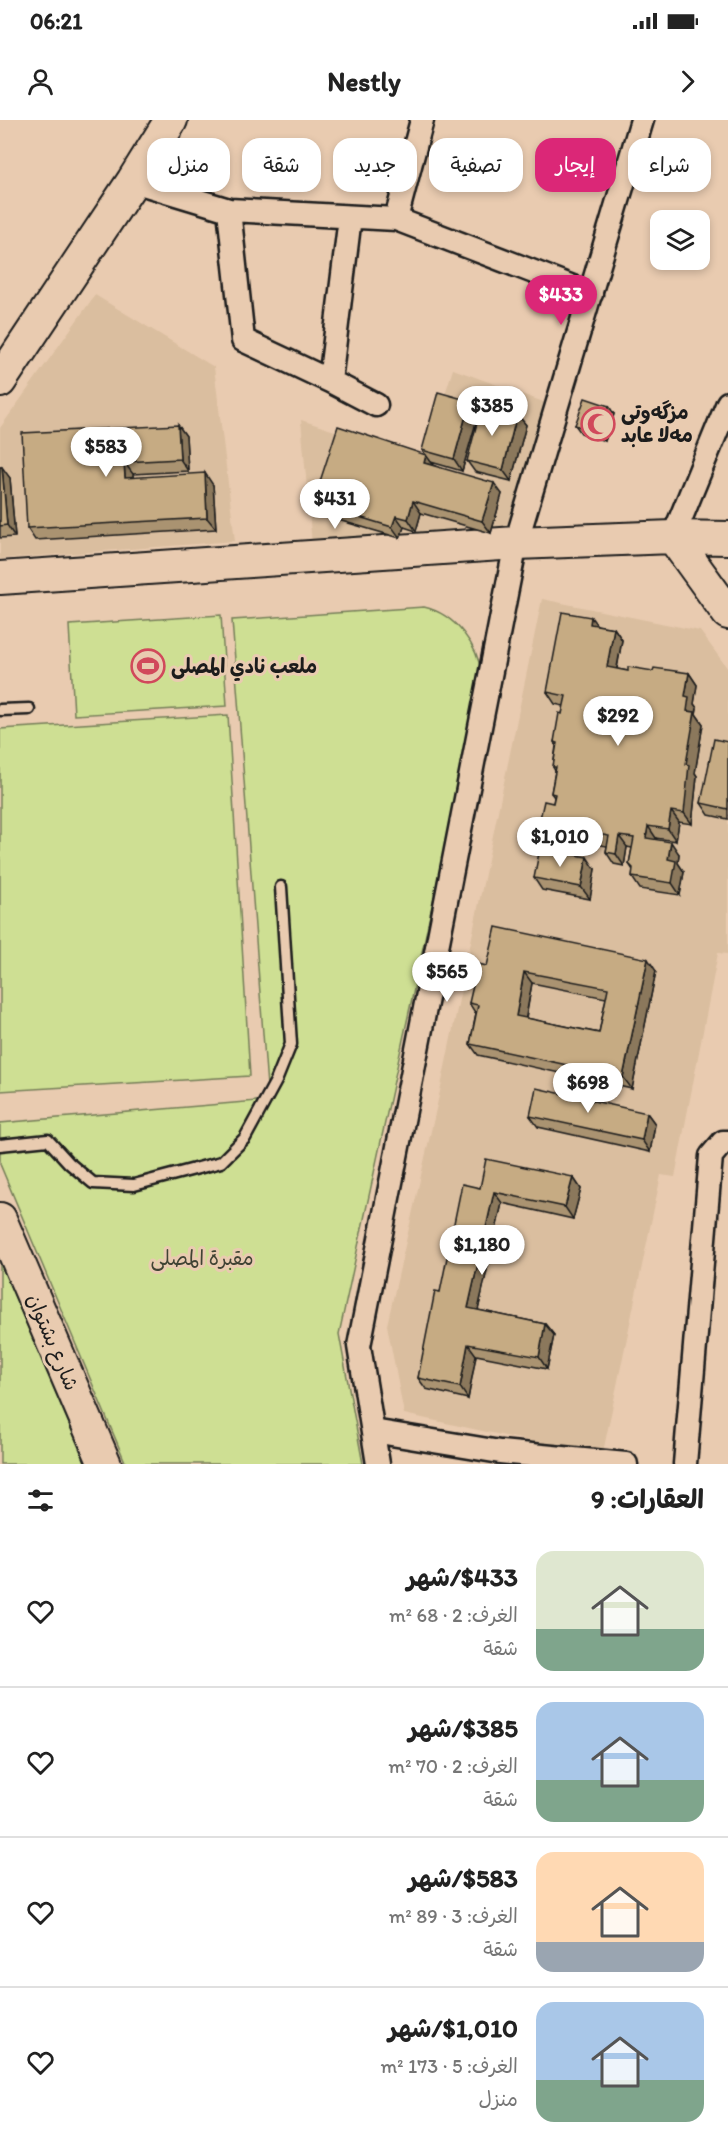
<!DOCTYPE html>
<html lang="ar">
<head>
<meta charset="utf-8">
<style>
  body { margin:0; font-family:Itim,"Playpen Sans Arabic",sans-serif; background:#f2f2f2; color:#222; direction:rtl; height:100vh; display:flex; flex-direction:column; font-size:22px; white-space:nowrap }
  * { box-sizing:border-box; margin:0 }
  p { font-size:20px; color:#767676 }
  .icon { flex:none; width:33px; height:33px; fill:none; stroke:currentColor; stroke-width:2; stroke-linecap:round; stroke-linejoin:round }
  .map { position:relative; height:1344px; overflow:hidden; direction:ltr }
  .panel { display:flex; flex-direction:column; background:#fff; flex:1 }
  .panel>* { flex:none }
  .guide { position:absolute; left:18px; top:18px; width:693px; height:54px; direction:rtl; display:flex; gap:12px }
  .tools { position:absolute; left:650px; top:90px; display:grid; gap:12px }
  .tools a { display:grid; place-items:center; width:60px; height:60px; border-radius:12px; background:#fff; box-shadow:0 3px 9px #0003; font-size:30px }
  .price { position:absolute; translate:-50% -51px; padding:0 14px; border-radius:21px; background:#fff; color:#222; font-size:20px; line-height:39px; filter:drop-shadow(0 2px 3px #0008) }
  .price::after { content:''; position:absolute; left:50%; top:36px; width:18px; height:14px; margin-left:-9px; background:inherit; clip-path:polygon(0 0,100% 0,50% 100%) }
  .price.active { background:#db2777; color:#fff }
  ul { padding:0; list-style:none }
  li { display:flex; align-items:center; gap:18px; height:150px; padding:0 24px }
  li+li { border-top:2px solid #e0e0e0 }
  li span { display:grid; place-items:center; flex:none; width:168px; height:120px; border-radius:18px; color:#555 }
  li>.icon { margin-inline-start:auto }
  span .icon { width:72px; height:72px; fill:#fffc; stroke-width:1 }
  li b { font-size:26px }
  h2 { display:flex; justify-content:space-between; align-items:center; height:72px; padding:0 24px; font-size:26px }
  .pill { padding:0 21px; border-radius:18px; background:#fff; box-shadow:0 3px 9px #0003; font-size:21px; line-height:54px }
  .pill.active { background:#db2777; color:#fff }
  .status { display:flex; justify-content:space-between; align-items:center; height:42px; padding:0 30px; background:#fff; direction:ltr }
  .status svg { height:16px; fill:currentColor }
  header { display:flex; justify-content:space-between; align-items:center; height:78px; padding:0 24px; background:#fff; font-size:27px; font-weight:800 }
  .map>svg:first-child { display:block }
</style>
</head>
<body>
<div class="status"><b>06:21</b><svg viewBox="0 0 49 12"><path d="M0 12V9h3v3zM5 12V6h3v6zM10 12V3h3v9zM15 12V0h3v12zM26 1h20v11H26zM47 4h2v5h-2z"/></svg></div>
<header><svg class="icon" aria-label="forward" viewBox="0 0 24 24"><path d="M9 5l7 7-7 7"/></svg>Nestly<svg class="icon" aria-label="person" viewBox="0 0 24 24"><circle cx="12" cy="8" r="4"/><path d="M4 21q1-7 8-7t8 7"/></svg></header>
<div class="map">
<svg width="728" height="1344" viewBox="0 0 728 1344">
  <rect width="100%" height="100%" fill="#e9cbb0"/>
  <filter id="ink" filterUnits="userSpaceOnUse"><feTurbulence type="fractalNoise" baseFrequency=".0167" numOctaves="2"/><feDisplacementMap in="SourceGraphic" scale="12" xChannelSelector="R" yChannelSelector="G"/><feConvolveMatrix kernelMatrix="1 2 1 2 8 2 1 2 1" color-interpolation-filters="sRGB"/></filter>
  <g filter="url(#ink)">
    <path fill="#dabe9f" d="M95,175l119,72 21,174 -235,18v-131z
      M453,249l96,35 -37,131 -200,10 -11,-125 123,40z
      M542,479l158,32 28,38v285l-10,-1 -43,224 -14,-2 -59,282 -198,-43 -17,-89 52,-229z"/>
    <path fill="#cedf93" stroke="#757e58" stroke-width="1.5" d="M424,487c31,7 54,38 58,69l-143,658 24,130h-237l-126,-300v-41l268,-23 -36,-480z
      M221,495l6,91 -153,9 -5,-90z
      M228,595l22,361 -250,15v-362z
      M0,1142l86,202h-86z"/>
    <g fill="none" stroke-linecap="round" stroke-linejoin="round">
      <defs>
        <path id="lane" d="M0,590l29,-1
          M0,1025l48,-5 21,23 24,20 41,2 87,-23 24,-24 31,-57 15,-37 -10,-157"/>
        <path id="street" d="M133,61l96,29 167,9 195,75
          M229,90l14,130 87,41 20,-164
          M396,99l26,-99
          M330,261l46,24
          M673,417l55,-134
          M373,1311l127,21 126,12
          M378,1344l-19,-118 157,-803 126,-423
          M685,1344l26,-308 12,-14h5"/>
        <path id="secondary" d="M0,261l133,-200 38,-61
          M673,417l55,76
          M0,458l516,-35 157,-6 55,1
          M0,1099l105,245"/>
      </defs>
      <use href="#lane" stroke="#1c1c1c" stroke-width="15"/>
      <use href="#street" stroke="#1c1c1c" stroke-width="27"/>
      <use href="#secondary" stroke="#1c1c1c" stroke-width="36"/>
      <use href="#lane" stroke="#e9cbb0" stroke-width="10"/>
      <use href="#street" stroke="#e9cbb0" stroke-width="22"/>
      <use href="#secondary" stroke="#e9cbb0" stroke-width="32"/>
    </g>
    <path fill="#aa9371" stroke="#1c1c1c" stroke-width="1.5" fill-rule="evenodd" d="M470,281l9,11 -17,59 -31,-9 3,3 68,29 -11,39 -70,-20 -5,18 -12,-4 -4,11 -79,-23 -8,-12 112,-49 -3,-4z
      M517,294l9,11 -15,56 -36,-9 -8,-11z
      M614,294l-9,27 -24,-8 -6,-8z
      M178,305l8,11 2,35 -55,3v4l80,7 3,44 -181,11 -8,-12z
      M0,347l10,11 5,59 -15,1z
      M597,505l17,3 8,12 -5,29 11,2 61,2 8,12 -3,19 3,4 -1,6 7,10 -8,49 2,3 -5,48 -13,-2 -3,19 -20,-3v2l23,14 -1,9 6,9 -4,23 -40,-6 -8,-12 1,-7 -4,-6 3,-16 -5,-1 -3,19 -10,-2 -8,-12 1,-6 -59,-11 -9,-12 14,-20 1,-6 -3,-4 4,-22 -2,-4 3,-21 -2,-4 8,-28 2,-8 -9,-2 -8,-12z
      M728,622v77l-19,-4 -8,-12z
      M595,749l-5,30 -48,-9 -8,-12z
      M487,846l169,5 -24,118 -154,-34 -8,-11 6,-30 -7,-11zM532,863l74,15 -7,35 -73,-15z
      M647,993l8,11 -5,28 -112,-25 -8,-11z
      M573,1057l8,12 -8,30 -71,-16 -24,107 67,14 9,11 -7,34 -71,-14 -8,44 -42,-10 -8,-11 22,-86 40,-104z"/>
    <path fill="#8b785c" stroke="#1c1c1c" stroke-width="1.5" d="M470,281l9,11 -17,59 -8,-12z
      M609,286l5,8 -9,27 -6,-8z
      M517,294l9,11 -15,56 -8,-11z
      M178,305l8,11 2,35 -8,-12z
      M426,335l8,11 -10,-3z
      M124,342l9,12v16l-8,-12z
      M2,347l8,11 5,59 -8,-12z
      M205,353l8,12 3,44 -9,-11z
      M494,363l8,11 -11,39 -9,-12z
      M413,381l8,12 -5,18 -8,-12z
      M396,396l8,11 -4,11 -8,-11z
      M591,497l8,11 -9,-4z
      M614,508l8,12 -7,38 -8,-11z
      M689,553l8,12 -3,19 3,4 -1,6 7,10 -8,49 2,3 -5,48 -8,-11 3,-102 -2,-15z
      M671,691l8,11 -3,19 -8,-12z
      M648,706l8,12 -2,12 -8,-12z
      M619,716l8,11 -3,19 -8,-12z
      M671,722l8,12 -1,9 6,9 -4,23 -8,-12 -4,-24z
      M587,737l8,12 -5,30 -9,-12z
      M648,839l8,12 -24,118 -9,-12z
      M524,852l8,11 -8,44 -8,-11z
      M647,993l8,11 -5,28 -8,-12z
      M573,1057l8,12 -8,30 -8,-12z
      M494,1072l8,11 -26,116 -8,-11z
      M545,1204l9,11 -7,34 -8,-12z
      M468,1224l8,11 -8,44 -8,-12z"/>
    <path fill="#c6ab83" stroke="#1c1c1c" stroke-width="1.5" fill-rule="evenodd" d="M438,272l32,9 -16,58 -32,-9z
      M585,278l24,8 -10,27 -24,-8z
      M482,284l35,10 -14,56 -36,-9z
      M178,305l2,34 -56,3 1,16 80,-5 2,45 -180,10 -5,-95z
      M338,306l88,29 -2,8 70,20 -12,38 -69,-20 -5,18 -12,-3 -4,11 -79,-24z
      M0,347h2l5,58 -7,1z
      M562,492l29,5 -1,7 24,4 -7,39 21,4v-4l25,4 1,-3 35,5 -4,23 4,1 -2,14 8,1 -9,52 3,1 -5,48 -13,-2 -3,18 -20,-3 -2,12 25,4 -3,17 8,2 -4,22 -40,-6 1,-9 -4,-4 5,-26 -15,-2 -3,18 -10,-2 3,-16 -70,-13 5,-22 9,2 2,-9 -4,-1 5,-26h-3l4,-24 -3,-1 5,-29 3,1 4,-18 -19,-4z
      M714,619l14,3v67l-27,-6z
      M540,728l47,9 -6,30 -47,-9z
      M496,807l152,32 -25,118 -153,-33 8,-39 -9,-2 9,-39 9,2zM524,852l84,16 -9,45 -83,-17z
      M536,968l111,25 -5,27 -112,-24z
      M486,1039l87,18 -8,30 -71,-15 -26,116 77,16 -6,33 -71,-13 -8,43 -42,-9 17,-87 5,1 22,-108 18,4z"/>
  </g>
  <defs>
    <symbol id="mosque-ring" viewBox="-11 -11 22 22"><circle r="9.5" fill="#e9cbb0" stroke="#d1495b" stroke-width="1.5"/><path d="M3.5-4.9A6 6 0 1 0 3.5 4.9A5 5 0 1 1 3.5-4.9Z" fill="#d1495b"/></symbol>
    <symbol id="stadium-ring" viewBox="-11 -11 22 22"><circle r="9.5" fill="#e9cbb0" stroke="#d1495b" stroke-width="1.5"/><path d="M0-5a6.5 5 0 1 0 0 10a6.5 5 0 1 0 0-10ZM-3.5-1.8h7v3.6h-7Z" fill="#d1495b"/></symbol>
  </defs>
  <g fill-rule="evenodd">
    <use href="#mosque-ring" x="579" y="285" width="38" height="38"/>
    <use href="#stadium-ring" x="129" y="527" width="38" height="38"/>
  </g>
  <g text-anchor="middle" stroke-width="6" stroke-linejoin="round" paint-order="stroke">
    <g font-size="20" font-weight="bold" fill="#1c1c1c" stroke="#e9cbb0" text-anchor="start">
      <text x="621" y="299">مزگەوتی<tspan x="621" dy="23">مەلا عابد</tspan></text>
      <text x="171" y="553">ملعب نادي المصلى</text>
    </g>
    <g font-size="20" fill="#404334" stroke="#e9cbb0">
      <text x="202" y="1145">مقبرة المصلى</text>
    </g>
    <g font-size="20" fill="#1c1c1c" stroke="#e9cbb0">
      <text transform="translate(53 1222) rotate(67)" y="7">شارع بشتوان</text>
    </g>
  </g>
</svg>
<div class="tools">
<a><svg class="icon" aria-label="layers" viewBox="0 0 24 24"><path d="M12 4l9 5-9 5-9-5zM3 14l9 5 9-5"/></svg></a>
</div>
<b class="price active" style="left:561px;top:206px">$433</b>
<b class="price" style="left:492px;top:317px">$385</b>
<b class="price" style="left:106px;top:358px">$583</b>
<b class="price" style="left:335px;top:410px">$431</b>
<b class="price" style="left:618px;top:627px">$292</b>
<b class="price" style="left:560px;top:748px">$1,010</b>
<b class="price" style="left:447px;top:883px">$565</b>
<b class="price" style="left:588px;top:994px">$698</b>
<b class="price" style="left:482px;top:1156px">$1,180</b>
<div class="guide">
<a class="pill">شراء</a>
<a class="pill active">إيجار</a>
<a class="pill">تصفية</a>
<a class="pill">جديد</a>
<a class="pill">شقة</a>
<a class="pill">منزل</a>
</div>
</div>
<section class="panel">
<h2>العقارات: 9<svg class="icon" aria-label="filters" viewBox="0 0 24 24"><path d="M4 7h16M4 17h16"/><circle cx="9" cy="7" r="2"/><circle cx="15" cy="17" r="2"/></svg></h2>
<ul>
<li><span style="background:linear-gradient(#dfe7d0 65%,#7fa58c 0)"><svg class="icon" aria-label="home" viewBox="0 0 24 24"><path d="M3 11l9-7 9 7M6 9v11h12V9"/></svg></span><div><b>$433/شهر</b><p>الغرف: 2 · 68 m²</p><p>شقة</p></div><svg class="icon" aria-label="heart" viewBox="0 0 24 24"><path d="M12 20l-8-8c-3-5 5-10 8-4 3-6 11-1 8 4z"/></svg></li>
<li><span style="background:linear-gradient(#a9c7e8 65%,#7fa58c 0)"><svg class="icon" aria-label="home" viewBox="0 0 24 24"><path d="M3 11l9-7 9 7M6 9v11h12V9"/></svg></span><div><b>$385/شهر</b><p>الغرف: 2 · 70 m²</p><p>شقة</p></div><svg class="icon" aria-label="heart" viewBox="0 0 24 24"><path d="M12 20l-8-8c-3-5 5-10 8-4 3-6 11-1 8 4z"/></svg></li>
<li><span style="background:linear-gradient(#ffd9b3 75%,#9aa5b1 0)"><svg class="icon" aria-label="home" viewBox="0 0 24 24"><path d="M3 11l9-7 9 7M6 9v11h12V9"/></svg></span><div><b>$583/شهر</b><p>الغرف: 3 · 89 m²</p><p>شقة</p></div><svg class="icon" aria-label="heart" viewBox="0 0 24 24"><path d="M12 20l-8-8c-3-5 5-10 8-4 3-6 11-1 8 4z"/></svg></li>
<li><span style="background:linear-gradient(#a9c7e8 65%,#7fa58c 0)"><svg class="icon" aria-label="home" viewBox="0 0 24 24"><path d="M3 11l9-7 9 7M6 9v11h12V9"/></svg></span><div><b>$1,010/شهر</b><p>الغرف: 5 · 173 m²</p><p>منزل</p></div><svg class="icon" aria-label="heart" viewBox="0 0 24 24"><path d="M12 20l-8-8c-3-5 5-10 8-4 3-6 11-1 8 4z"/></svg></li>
</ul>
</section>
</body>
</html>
